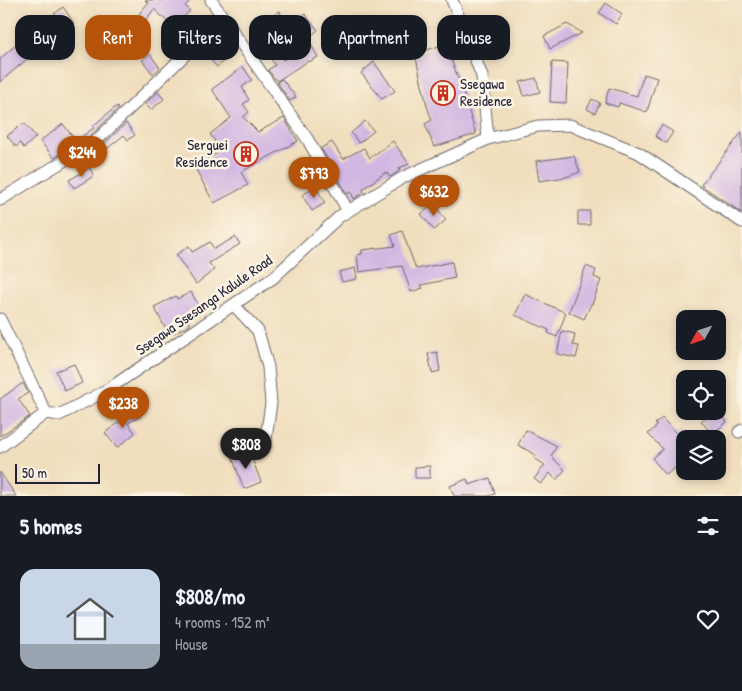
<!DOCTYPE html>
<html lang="en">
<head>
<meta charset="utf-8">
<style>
  body { margin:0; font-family:"Patrick Hand",sans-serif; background:#242831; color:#f1f3f6; height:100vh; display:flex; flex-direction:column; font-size:19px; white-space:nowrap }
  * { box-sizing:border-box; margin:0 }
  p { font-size:16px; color:#9ea1a6 }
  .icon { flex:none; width:28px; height:28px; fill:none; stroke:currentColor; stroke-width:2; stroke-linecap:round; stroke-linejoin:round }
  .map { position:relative; height:496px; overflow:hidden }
  .sheet { display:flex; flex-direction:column; background:#171b24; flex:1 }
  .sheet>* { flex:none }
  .top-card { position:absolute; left:15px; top:15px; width:712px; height:45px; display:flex; gap:10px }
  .needle { width:32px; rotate:230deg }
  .controls { position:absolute; left:676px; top:310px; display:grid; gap:10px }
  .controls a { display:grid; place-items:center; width:50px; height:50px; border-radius:10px; background:#171b24; box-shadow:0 2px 8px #0003; font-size:25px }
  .scale { position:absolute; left:15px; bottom:12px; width:85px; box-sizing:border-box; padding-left:5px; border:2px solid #22223b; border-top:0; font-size:14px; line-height:18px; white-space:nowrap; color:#22223b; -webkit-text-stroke:4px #fcf5e5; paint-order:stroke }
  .price { position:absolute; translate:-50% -42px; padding:0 11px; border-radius:18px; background:#b45309; color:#fff; font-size:16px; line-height:32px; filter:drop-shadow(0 1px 2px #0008) }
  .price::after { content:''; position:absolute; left:50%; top:30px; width:15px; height:11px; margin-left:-8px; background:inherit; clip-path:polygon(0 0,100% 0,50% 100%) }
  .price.on { background:#222; color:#fff }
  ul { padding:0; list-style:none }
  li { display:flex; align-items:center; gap:15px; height:125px; padding:0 20px }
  li span { display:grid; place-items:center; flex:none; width:140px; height:100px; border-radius:15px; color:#555 }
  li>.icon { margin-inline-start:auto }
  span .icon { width:60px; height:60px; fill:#fffc; stroke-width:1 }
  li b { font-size:21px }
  h2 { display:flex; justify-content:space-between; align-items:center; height:60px; padding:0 20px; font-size:21px }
  .pill { padding:0 18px; border-radius:15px; background:#171b24; box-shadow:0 2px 8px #0003; font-size:18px; line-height:45px }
  .pill.on { background:#b45309; color:#fff }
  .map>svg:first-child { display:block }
</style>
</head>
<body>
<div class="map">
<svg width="742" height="496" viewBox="0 0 742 496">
  <rect width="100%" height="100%" fill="#fcf5e5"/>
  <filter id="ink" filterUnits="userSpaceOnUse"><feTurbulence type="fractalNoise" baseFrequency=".02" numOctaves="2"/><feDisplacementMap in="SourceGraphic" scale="10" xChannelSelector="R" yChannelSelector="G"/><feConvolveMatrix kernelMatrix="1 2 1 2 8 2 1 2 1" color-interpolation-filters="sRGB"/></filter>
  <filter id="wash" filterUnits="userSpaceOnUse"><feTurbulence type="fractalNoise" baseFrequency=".0096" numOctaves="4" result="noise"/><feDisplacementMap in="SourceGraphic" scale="20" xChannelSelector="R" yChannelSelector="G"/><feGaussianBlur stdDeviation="1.12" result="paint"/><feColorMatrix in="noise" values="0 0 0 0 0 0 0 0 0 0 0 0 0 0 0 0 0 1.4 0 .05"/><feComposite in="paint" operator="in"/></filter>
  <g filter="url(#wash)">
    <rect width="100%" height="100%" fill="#f0debd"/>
    <g id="blocks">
      <path fill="#d2b7e2" d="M145,0h46l-6,6 5,5 -17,16 -19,-18 -8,11 -7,-6 9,-11z
        M606,3l16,11 -6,10 -17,-11z
        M63,7l11,16 -10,7 -11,-15z
        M279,11l2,1 -17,24 -7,-8z
        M305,14l13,16 -15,12 -13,-17z
        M567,24l15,9 -32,16 -6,-13z
        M21,40l12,14 -33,28v-23z
        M270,41l13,19 27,-17 8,14 -9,5 -1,-1 -31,20 -9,-11 7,-5 -13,-19z
        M445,44l14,36 17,54 -42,13 -9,-23 7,-4 -5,-14 -12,-52z
        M219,46l9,11 -11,10 -9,-10z
        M150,54l10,14 -7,6 -11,-14z
        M374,62l21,29 -13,8 -21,-26z
        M552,62l16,1 -2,40 -16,-1z
        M243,67l9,13 -10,7 7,13 -6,4 6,8 -6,5 15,15 26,-14 14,23 -57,31 7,13 -34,18 -20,-37 24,-13 -7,-9 4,-3 -5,-7 21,-16 -19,-29z
        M644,74l13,4 -10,34 -28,-9 -1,4 -13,-4 4,-15 28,8z
        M536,78l4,14 -16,4 -4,-14z
        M282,79l14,18 -6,4 -13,-19z
        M158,92l6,7 -13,11 -6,-6z
        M592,99l8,4 -5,10 -8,-4z
        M117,106l2,2 -28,27 -37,23 -14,-17 23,-17 13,17 18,-13 -1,-2z
        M365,121l9,10 -15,12 -8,-10z
        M24,123l12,14 -12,11 -4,-5 -4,4 -9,-11z
        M126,123l9,12 -7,5 -4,-5 -37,30 -5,-7 19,-11z
        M662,125l11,7 -7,11 -11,-7z
        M742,132v81l-41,-28z
        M393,141l16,23 -10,4 1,2 -10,7 -4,-5 -23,17 1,3 -10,7 -3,-7 -4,2 -26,-46 11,-6 11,17 21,-11 6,10z
        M574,156l6,16 -14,5 -27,4 -3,-20z
        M90,168l4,8 -20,12 -5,-8z
        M316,187l9,16 -13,8 -10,-16z
        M434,204l12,16 -12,10 -13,-16z
        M578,211h12v14h-12z
        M402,231l14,38 36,-7 3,16 -34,7 2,3 -12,4 -9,-26 -43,6 -2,-17 5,-1v-4l33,-4 -4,-11z
        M235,237l5,7 -31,19 5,7 -18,14 -20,-29 13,-9 3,6 18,-10 4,7z
        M586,266l10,4 -2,7 7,3 -9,24h-1l-7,15 -15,-7z
        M355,268l2,11 -15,3 -3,-10z
        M191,292l10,18 -15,7 4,8 -21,10 -15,-28 22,-11 1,3z
        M525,294l41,19 -9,24 -9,-4 1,-3 -34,-15z
        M562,331l13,3 -2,11 6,1 -3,12 -19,-4z
        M437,352l3,19 -8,2 -4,-19z
        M74,364l8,19 -17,8 -9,-20z
        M23,383l5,10 -10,6 12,17 -30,20v-37z
        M136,408l5,8 -13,7 7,10 -18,15 -12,-15z
        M718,409l9,13 -15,12 -11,-13 13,-10h4z
        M662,418l15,16 4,-3 4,5v24l-19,15 -14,-17 11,-9 -15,-15 9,-8 -2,-2z
        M526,430l31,16 -6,10 14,14 -9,10 -6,-7 -9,11 -7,-5 11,-14 -11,-7 2,-3 -18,-10z
        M249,451l12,31 -17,7 -12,-32z
        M430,466v12h-15v-11z
        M0,472l16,24h-16z
        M490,478l5,16 -7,2h-34l-4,-10 17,-7 2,6z"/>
    </g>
  </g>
  <g filter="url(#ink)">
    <use href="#blocks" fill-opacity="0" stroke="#6a6468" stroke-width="1"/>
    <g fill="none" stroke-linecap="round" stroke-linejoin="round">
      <defs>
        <path id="minor" d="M211,0l97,140 40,71
          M452,0l30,76 6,63
          M0,200l96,-59 127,-123
          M234,305l24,26 10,36 3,36 -6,43
          M0,319l46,94
          M739,432l3,-2
          M0,447l46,-34 13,2 45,-23 169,-114 67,-62 64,-39 84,-38 50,-13 32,-1 69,28 103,69"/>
      </defs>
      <use href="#minor" stroke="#6a6468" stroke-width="13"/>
      <use href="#minor" stroke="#fff" stroke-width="11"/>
    </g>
  </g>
  <defs>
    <symbol id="building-ring" viewBox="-11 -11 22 22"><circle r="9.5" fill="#fcf5e5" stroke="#c8321e" stroke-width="1.5"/><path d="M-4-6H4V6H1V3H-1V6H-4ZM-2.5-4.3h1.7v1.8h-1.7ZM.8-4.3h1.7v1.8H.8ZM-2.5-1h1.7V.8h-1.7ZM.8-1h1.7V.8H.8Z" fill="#c8321e"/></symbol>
  </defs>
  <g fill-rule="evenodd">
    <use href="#building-ring" x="429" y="79" width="28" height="28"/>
    <use href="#building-ring" x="232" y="140" width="28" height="28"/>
  </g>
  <g text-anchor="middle" stroke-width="5" stroke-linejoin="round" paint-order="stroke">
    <g font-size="15" fill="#22223b" stroke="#fcf5e5" text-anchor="start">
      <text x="460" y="89">Ssegawa<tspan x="460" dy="17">Residence</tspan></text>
      <text x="228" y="150" text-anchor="end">Serguei<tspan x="228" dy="17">Residence</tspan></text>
    </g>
    <g font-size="15" fill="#22223b" stroke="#fcf5e5">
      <text transform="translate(204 305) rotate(-35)" y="5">Ssegawa Ssesanga Kalule Road</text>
    </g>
  </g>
</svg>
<div class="controls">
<a><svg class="needle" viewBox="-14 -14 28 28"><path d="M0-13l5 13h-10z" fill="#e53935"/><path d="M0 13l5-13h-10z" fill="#9ea1a6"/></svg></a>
<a><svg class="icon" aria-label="locate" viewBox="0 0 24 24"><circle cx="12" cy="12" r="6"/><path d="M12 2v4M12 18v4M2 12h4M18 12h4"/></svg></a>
<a><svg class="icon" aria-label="layers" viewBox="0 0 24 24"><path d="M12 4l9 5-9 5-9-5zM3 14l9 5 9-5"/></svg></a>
</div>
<div class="scale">50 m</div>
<b class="price" style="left:82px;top:178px">$244</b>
<b class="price" style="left:314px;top:199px">$793</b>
<b class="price" style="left:434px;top:217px">$632</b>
<b class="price" style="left:123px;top:429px">$238</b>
<b class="price on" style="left:246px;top:470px">$808</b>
<div class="top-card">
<a class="pill">Buy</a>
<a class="pill on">Rent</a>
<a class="pill">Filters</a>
<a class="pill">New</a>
<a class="pill">Apartment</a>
<a class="pill">House</a>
</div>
</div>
<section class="sheet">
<h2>5 homes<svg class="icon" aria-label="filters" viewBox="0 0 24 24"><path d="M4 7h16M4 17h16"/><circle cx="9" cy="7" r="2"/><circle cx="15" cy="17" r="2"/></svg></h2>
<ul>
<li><span style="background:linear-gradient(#c9d6e8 75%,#9aa5b1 0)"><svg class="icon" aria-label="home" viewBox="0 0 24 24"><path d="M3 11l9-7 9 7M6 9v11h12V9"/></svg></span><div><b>$808/mo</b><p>4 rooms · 152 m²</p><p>House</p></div><svg class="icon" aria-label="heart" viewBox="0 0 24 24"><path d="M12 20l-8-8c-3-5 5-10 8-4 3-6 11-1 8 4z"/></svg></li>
</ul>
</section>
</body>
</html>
